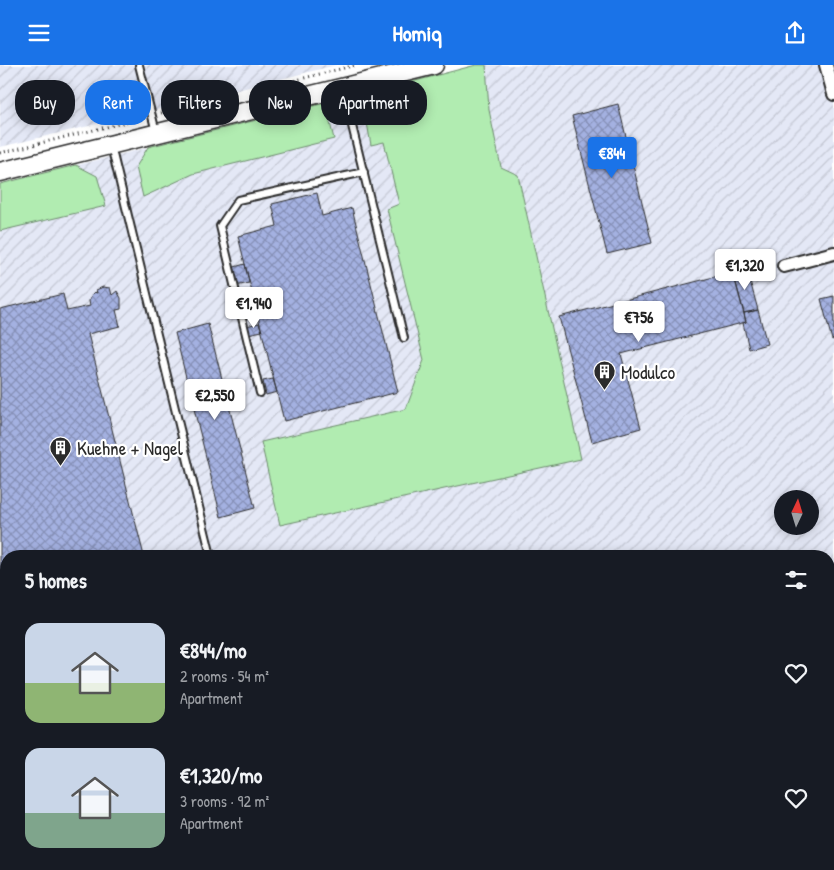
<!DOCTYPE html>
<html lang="en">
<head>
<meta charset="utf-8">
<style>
  body { margin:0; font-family:"Patrick Hand",sans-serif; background:#20242c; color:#f1f3f6; height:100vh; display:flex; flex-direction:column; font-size:19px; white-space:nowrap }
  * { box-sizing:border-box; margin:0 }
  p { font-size:16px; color:#9ea1a6 }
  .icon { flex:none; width:28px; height:28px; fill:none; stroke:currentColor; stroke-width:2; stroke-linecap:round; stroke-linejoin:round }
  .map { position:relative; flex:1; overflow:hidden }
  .sheet { position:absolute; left:0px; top:485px; width:835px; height:320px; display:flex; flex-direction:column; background:#171b24; border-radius:20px 20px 0 0; box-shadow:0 2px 12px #0003 }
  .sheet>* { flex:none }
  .top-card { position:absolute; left:15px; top:15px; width:500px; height:45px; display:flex; gap:10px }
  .needle { width:32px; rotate:4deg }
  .controls { position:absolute; left:774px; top:425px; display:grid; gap:10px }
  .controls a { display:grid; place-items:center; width:45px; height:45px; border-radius:50%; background:#171b24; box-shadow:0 2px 12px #0003; font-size:25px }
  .price { position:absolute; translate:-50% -42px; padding:0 11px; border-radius:5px; background:#fff; color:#222; font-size:16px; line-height:32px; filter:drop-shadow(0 1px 2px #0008) }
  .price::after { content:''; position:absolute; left:50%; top:30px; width:15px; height:11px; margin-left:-8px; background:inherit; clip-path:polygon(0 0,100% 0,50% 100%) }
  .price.active { background:#1a73e8; color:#fff }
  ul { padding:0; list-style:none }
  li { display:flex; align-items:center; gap:15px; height:125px; padding:0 25px }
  li span { display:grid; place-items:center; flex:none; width:140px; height:100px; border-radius:15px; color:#555 }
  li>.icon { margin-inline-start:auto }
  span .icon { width:60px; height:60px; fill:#fffc; stroke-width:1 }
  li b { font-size:21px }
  h2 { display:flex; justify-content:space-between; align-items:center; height:60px; padding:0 25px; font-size:21px }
  .tag { padding:0 18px; border-radius:20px; background:#171b24; box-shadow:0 2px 12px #0003; font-size:18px; line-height:45px }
  .tag.active { background:#1a73e8; color:#fff }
  header { display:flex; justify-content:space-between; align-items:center; height:65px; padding:0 25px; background:#1a73e8; color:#fff; font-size:22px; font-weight:700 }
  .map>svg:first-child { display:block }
</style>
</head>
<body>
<header><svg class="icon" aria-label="menu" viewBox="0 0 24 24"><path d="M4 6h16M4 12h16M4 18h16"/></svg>Homiq<svg class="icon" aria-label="share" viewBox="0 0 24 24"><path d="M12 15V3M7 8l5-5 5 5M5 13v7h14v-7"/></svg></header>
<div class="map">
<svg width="834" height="805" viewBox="0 0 834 805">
  <defs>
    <pattern id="industrial-furrows" width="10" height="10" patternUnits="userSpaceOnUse" patternTransform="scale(1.25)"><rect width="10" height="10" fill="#e4e8f6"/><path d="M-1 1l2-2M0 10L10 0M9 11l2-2" fill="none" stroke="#c4c7d3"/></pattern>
    <pattern id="water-ripples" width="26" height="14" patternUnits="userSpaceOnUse" patternTransform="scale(1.25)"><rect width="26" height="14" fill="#85d1e5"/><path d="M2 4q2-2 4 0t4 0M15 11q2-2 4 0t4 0" fill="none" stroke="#73b4c5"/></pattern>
    <pattern id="building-cross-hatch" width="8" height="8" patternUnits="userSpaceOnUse" patternTransform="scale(1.25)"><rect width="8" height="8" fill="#a4b1e1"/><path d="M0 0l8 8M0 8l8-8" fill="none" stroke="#8690b7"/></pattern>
  </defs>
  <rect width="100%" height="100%" fill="#fff"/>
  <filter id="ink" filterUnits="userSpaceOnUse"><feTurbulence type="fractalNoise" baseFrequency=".02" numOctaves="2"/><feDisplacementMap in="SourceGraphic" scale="10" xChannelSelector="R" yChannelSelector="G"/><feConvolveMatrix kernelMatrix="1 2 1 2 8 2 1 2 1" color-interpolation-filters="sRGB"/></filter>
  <g filter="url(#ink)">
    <path fill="url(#industrial-furrows)" fill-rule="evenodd" d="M0,0h336l-146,37 -190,45z
      M476,0h358v709l-5,2v-220h-823v308h626l-14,6h-618v-686l362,-89zM782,434h28v27h-28z"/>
    <path fill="#b1ecb1" stroke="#6e8c6e" d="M476,0h10l3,45 12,57 17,8 63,284 -301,66 -19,-83 145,-33 18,-49 -37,-151 12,-5 -15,-62 -13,3 -9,-50z
      M325,38l9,36 -141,35 -50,23 -7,-30 12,-20z
      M76,100l21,11 9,30 -106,25v-47z
      M834,584v133l-5,2v-133z
      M458,799h197l-13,6h-191z"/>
    <path fill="url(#water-ripples)" stroke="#618f9b" d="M834,733v72h-160l14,-6h141v-64z"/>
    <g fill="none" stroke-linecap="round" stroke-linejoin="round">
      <path stroke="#618f9b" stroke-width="5" d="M829,615l5,-2
        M492,805l10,-6"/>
    </g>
    <path fill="url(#building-cross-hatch)" stroke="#2b2b2b" d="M618,39l34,139 -45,11 -35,-138z
      M317,128l5,23 30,-8 46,184 -114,29 -46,-185 39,-10 -5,-22z
      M245,199l4,19 -13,3 -5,-18z
      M747,205l11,40 -14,3 -11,-41z
      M733,207l13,50 -125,32 20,74 -49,14 -33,-125z
      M103,222l7,1 2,7 5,-4 4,7v11l-5,1 4,16 -32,8 56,222h-138v258l-6,1v-506l63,-15 4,17 23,-5 -1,-5 3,-7 2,-2 3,1 -1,-3z
      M834,231v43l-2,1 -11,-41z
      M758,245l9,34 -18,5 -6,-26 3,-1 -2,-9z
      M259,258l3,8 -14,3 -2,-8z
      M208,259l47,184 -34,9 -46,-184z
      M273,314l4,13 -11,3 -3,-14z"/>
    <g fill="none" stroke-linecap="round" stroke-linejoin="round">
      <defs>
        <path id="service" d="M139,0l17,67
          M343,24l61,249
          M111,81l100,410
          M260,328l-40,-167 18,-26 126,-28
          M0,765l6,-2"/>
        <path id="minor" d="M826,0l8,29
          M784,201l50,-13"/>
        <path id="secondary" d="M0,107l434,-107"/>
      </defs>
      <use href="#service" stroke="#2b2b2b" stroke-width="10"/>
      <use href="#minor" stroke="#2b2b2b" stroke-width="16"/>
      <use href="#secondary" stroke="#2b2b2b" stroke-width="21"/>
      <path stroke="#2b2b2b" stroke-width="3" stroke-dasharray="1 4" stroke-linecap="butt" d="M280,19l76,-19
        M161,48l13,-3
        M0,88l143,-35
        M829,719l5,-2
        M642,805l13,-6"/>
      <use href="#service" stroke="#fff" stroke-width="6"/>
      <use href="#minor" stroke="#fff" stroke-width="12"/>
      <use href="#secondary" stroke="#fff" stroke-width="18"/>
    </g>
  </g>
  <defs>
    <symbol id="building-pin" viewBox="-11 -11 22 30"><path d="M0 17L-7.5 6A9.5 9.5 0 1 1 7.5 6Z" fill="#2b2b2b" stroke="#fff"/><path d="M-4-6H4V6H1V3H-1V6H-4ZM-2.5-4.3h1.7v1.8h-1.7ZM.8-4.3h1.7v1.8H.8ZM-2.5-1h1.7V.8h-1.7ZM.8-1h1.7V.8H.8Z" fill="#fff"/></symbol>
  </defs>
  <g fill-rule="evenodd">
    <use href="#building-pin" x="592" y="294" width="25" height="34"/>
    <use href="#building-pin" x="48" y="370" width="25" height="34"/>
  </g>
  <g text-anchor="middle" stroke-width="4.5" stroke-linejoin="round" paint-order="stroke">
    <g font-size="19" fill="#2b2b2b" stroke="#fff" text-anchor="start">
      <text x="621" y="314">Modulco</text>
      <text x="77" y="390">Kuehne + Nagel</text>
    </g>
  </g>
</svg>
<div class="controls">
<a><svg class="needle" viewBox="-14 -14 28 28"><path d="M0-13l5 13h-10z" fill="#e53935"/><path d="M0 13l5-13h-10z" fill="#9ea1a6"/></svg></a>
</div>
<b class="price active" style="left:612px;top:114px">€844</b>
<b class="price" style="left:745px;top:226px">€1,320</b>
<b class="price" style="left:254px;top:264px">€1,940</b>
<b class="price" style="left:639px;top:278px">€756</b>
<b class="price" style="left:215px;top:356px">€2,550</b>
<div class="top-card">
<a class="tag">Buy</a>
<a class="tag active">Rent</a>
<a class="tag">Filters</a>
<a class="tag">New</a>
<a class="tag">Apartment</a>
</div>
<section class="sheet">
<h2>5 homes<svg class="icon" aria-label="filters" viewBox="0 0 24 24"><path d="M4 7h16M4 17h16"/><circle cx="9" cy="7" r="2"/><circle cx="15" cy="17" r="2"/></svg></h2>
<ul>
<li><span style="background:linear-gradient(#c9d6e8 60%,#8fb573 0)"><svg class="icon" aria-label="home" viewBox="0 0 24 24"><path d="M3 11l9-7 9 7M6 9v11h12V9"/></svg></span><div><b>€844/mo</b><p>2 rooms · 54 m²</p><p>Apartment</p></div><svg class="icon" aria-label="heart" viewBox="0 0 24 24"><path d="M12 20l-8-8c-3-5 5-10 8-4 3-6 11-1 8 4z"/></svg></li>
<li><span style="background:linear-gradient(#c9d6e8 65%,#7fa58c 0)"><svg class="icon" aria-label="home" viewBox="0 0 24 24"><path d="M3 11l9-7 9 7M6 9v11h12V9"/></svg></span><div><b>€1,320/mo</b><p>3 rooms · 92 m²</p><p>Apartment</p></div><svg class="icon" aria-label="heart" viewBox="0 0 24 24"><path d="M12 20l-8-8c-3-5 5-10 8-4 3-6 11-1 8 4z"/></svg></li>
</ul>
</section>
</div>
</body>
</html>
